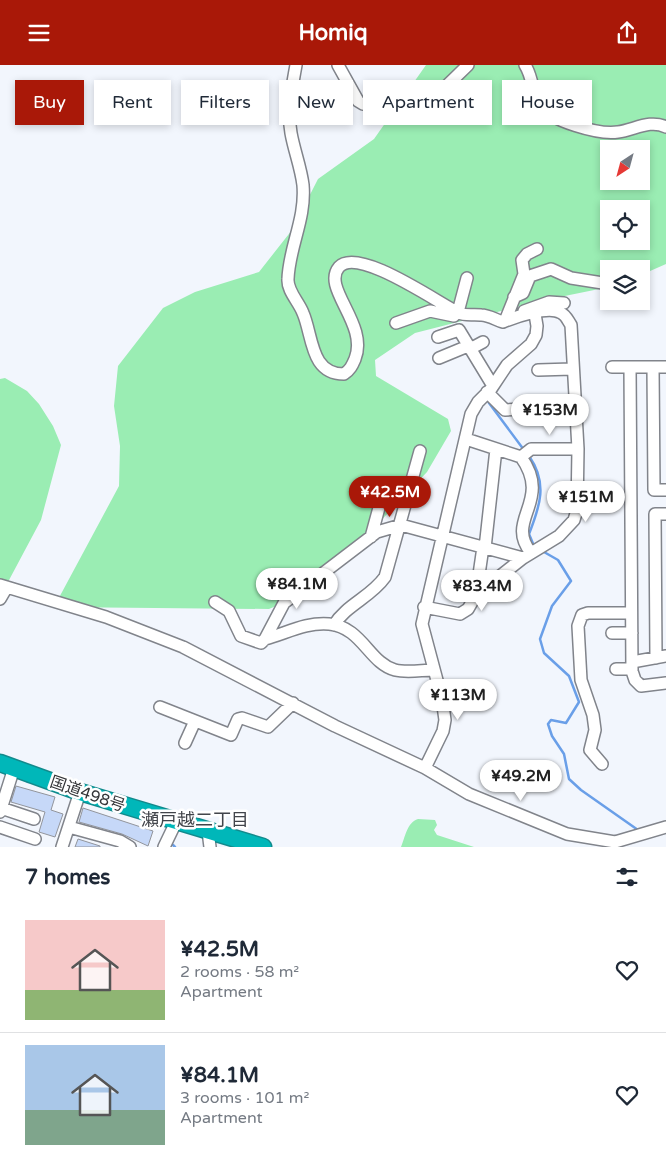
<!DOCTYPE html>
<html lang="en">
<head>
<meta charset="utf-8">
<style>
  body { margin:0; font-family:"Varela Round","Noto Sans JP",sans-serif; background:#f2f2f3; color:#1f2937; height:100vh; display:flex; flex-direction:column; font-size:19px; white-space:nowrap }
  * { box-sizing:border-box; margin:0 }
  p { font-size:16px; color:#747a83 }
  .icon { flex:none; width:28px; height:28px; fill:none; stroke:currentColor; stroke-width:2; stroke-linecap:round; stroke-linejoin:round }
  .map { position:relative; height:782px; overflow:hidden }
  .details { display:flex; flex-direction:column; background:#fff; flex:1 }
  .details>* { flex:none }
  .top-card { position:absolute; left:15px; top:15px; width:636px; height:45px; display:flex; gap:10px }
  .needle { width:32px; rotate:216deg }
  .controls { position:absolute; left:600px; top:75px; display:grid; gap:10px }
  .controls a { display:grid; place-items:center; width:50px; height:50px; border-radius:0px; background:#fff; box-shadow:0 2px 8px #0003; font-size:25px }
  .price { position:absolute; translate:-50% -42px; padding:0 11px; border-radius:18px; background:#fff; color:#222; font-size:16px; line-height:32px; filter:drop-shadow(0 1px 2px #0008) }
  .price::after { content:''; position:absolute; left:50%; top:30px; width:15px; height:11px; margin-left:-8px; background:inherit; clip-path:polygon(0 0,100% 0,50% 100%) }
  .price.current { background:#a91808; color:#fff }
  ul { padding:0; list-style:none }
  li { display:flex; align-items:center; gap:15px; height:125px; padding:0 25px }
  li+li { border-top:1px solid #e0e1e3 }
  li span { display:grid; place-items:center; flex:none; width:140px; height:100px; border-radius:0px; color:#555 }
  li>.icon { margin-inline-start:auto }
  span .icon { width:60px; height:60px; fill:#fffc; stroke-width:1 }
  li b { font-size:21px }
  h2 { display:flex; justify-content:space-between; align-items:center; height:60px; padding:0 25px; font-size:21px }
  .pill { padding:0 18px; border-radius:0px; background:#fff; box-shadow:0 2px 8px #0003; font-size:18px; line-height:45px }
  .pill.current { background:#a91808; color:#fff }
  header { display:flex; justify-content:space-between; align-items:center; height:65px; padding:0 25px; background:#a91808; color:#fff; font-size:22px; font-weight:700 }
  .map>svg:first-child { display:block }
</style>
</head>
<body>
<header><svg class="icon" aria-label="menu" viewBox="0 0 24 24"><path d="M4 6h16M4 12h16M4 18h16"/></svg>Homiq<svg class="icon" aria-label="share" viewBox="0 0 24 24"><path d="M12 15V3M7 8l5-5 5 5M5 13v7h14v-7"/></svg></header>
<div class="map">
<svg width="666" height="782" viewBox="0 0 666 782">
  <rect width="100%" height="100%" fill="#f2f6fd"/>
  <path fill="#9aedb3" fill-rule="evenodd" d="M426,0h240v199l-25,11v-6h-32v18l-69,14 -125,32 -40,27 1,16 72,43 3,12 -24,41 -57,60 -71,64 -30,13 -215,-2 65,-121 1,-40 -6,-40 4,-40 45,-58 32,-16 64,-20 33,-42 26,-51 56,-40zM609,84h32v32h-32zM609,144h32v32h-32z
    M5,313l22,13 12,13 14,22 8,19 -20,75 -41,77v-218z
    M418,754l17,1 2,5 -3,5 3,5 37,12h-73c4,-9 6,-25 17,-28z"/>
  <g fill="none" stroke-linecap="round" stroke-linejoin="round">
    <path stroke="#6a9fe8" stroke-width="2.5" d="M489,338l35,47
      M529,391c19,27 11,50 0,78l5,12
      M544,487l14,8 13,21 -19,25 -12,33 4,14 25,23 10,26 -13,21 -15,-3 -3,4 4,12 12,18 5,25 12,11 57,40
      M18,712l10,5
      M173,780l2,2"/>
  </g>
  <path fill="#c6d8f8" stroke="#92959c" d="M16,721l39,11 -4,13 12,4 -8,23 -16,-5 6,-20 -34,-10z
    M83,743l70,23 -5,15 -26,-12 -43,-12z
    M78,774l22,7v1h-25z"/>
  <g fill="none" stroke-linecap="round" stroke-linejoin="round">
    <defs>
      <path id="minor" d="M296,0c-4,23 -9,45 -5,68 3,17 10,35 12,52 3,34 -14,62 -15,94 -1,12 11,23 15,34 10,23 7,61 41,61 6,-4 8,-8 11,-15 14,-35 -34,-71 -16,-92 19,-21 99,36 120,46 6,3 15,1 22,2 8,0 15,5 22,7 12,-5 46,-17 58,-9 5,2 7,8 10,12l7,124 -1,61 -3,10 -15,16 -36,22 -47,37 -8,14 -8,5 -36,-7
        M338,0l20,36 5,3 5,1 24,-6 38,3 38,-37
        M525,0c8,12 7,28 14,40 11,16 60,30 79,27 16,-2 32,-13 48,-5
        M514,232l9,-4 7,-17 21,-7 20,9 38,6
        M524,246l25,-9 15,1
        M458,247l9,-34
        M505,256l19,-47 -2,-14 5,-6 10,-5
        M396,258l34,-12 24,5
        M438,272l21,-7 34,56
        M470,284l13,-7
        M439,293l29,-12
        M612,302h18
        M653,302l1,123h12
        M666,302h-36l2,304 3,9 6,6 25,-3
        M538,305l34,-1
        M487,327l18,18 70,-4
        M466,374l55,18 10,-8h47
        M521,392c32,45 -17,62 10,96
        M371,472l12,-44
        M485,483l11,-99
        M0,520l106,32 77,30 152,79 90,42 44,26 98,40 48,8 51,-15
        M476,530l7,-48
        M0,534l7,-12
        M215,537l14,9 12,25 20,7 4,-4
        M334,560c12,-20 37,-28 51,-48l35,-126
        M612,568h20
        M656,593l-1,-144h11
        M632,597l34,-6
        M616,604h16
        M434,605c-12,0 -27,3 -39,0 -26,-7 -33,-43 -66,-46 -23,-2 -42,9 -64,15l19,-36 93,-71 24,-7 122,33
        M160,642l71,28 7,-16 4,-1 26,9 25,-24
        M185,678l10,-22
        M602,699l-12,-14 5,-20 -2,-15 -12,-35 -3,-54 4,-11 6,-2h43
        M425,703l18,-37 2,-11 -3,-21 -20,-75 49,-210 7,-12 13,-13 16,-24 24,-21 5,-9 1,-9 -2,-12
        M1,743l33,11
        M0,747l14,-44
        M0,762l35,12
        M69,762l51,14 10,6
        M208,766l2,16
        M62,782l18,-55
        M164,782l12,-25"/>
      <path id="highway" d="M0,698l80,29 183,55"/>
    </defs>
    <use href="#minor" stroke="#81848b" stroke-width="14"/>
    <use href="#highway" stroke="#128a8c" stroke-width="19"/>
    <use href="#minor" stroke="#fff" stroke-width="11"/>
    <use href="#highway" stroke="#00b7b9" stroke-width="16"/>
  </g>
  <g text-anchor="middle" stroke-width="5" stroke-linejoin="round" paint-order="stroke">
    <g font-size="16" fill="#343538" stroke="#fff">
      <text transform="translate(88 728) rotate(19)" y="6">国道498号</text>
    </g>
    <g font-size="18" fill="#42454b" stroke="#fff">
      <text x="195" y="761">瀬戸越二丁目</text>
    </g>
  </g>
</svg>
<div class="controls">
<a><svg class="needle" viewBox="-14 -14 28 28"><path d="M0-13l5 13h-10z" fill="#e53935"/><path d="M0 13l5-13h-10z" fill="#747a83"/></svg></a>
<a><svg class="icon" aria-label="locate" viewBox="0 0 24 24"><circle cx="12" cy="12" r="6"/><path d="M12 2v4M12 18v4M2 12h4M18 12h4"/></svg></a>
<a><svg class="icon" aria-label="layers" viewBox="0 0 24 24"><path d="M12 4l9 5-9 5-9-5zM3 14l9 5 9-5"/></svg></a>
</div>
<b class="price" style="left:550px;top:371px">¥153M</b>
<b class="price current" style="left:390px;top:453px">¥42.5M</b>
<b class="price" style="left:586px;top:458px">¥151M</b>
<b class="price" style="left:297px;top:545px">¥84.1M</b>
<b class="price" style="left:482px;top:547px">¥83.4M</b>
<b class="price" style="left:458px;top:656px">¥113M</b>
<b class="price" style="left:521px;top:737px">¥49.2M</b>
<div class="top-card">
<a class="pill current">Buy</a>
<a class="pill">Rent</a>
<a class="pill">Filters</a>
<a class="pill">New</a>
<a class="pill">Apartment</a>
<a class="pill">House</a>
</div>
</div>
<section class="details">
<h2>7 homes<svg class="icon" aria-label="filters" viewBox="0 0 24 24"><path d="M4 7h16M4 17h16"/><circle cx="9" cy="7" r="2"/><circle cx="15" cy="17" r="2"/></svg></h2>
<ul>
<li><span style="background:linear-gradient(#f6c9c9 70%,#8fb573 0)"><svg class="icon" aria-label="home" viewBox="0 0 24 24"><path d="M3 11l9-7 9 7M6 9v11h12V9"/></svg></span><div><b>¥42.5M</b><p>2 rooms · 58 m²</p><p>Apartment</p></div><svg class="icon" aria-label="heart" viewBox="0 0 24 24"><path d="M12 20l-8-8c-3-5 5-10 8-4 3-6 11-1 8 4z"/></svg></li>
<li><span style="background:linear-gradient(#a9c7e8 65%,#7fa58c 0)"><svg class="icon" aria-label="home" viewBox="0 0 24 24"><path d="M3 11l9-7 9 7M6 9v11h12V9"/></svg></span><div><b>¥84.1M</b><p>3 rooms · 101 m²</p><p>Apartment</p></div><svg class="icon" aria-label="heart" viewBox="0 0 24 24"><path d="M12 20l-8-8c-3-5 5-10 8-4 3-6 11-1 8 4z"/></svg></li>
</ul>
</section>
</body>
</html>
